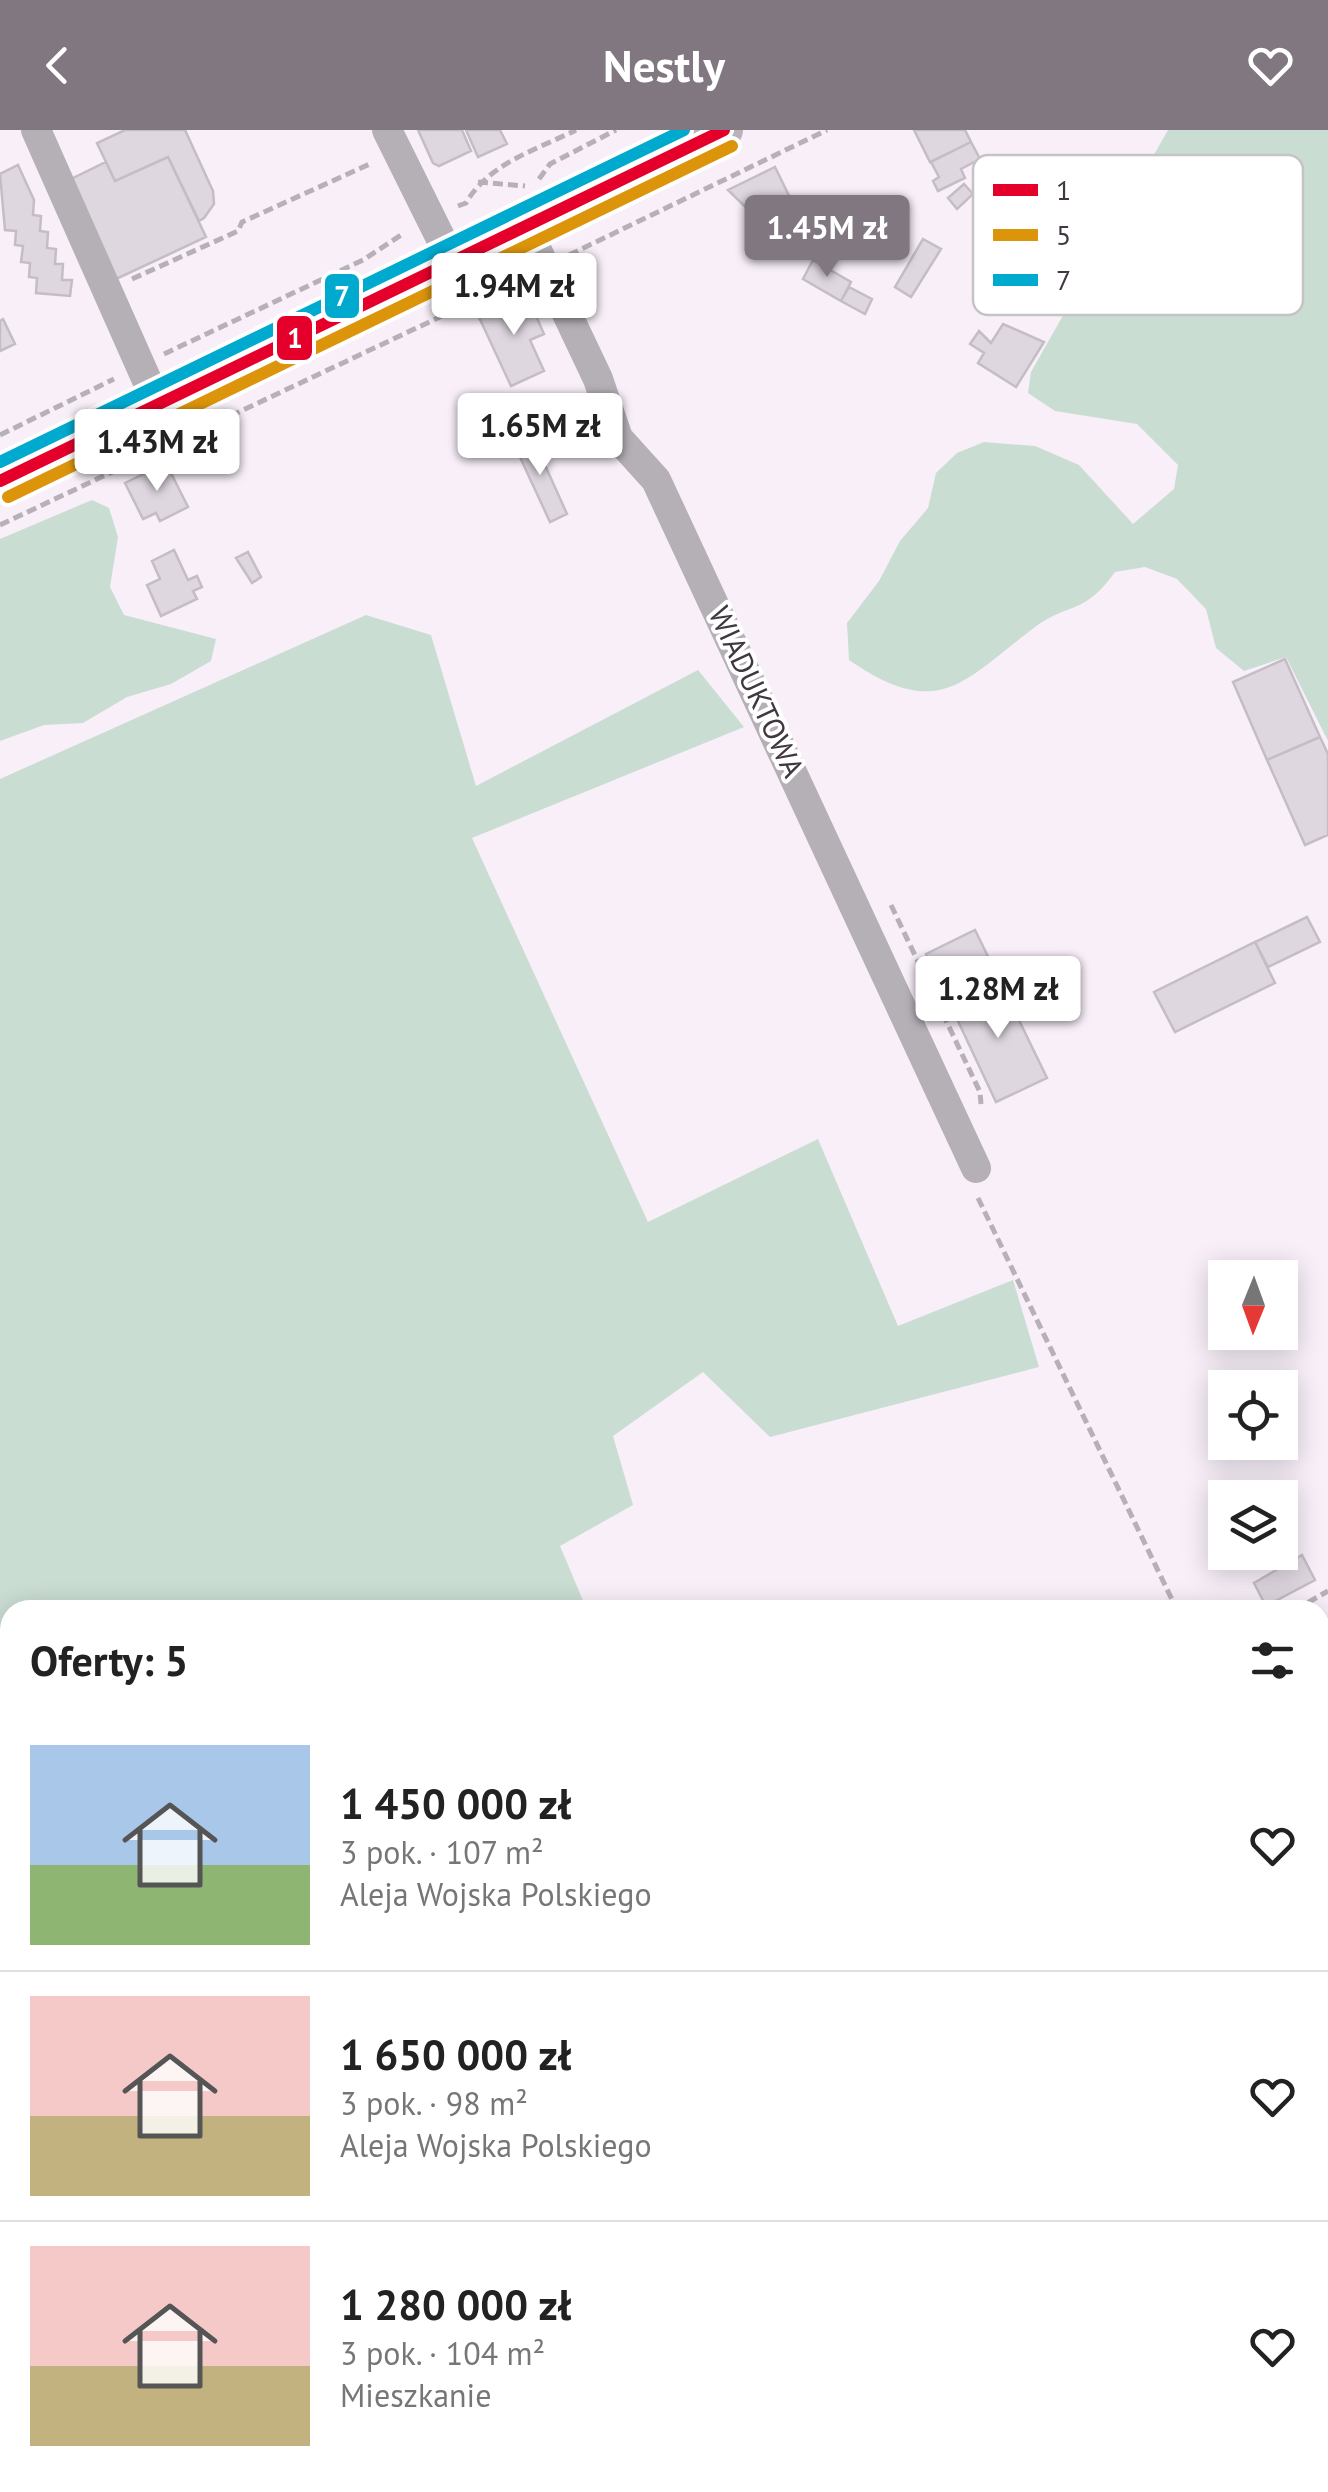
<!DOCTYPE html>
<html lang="pl">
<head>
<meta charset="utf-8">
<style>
  body { margin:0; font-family:"PT Sans",sans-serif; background:#f6f6f6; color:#222; height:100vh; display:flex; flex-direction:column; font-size:38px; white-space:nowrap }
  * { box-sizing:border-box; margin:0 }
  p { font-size:32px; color:#767676 }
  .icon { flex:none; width:55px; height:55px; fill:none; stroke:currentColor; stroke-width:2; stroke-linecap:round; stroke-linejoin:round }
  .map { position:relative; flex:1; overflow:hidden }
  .details { position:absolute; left:0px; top:1470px; width:1330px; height:892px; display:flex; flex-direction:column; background:#fff; border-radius:30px 30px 0 0; box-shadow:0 5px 25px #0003 }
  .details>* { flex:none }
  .needle { width:65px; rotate:181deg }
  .buttons { position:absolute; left:1208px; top:1130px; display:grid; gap:20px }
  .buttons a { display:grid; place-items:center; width:90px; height:90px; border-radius:0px; background:#fff; box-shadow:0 5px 25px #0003; font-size:50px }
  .price { position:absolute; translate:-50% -85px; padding:0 22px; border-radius:10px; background:#fff; color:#222; font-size:32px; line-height:65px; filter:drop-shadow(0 2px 5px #0008) }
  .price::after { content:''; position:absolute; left:50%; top:60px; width:30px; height:22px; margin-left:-15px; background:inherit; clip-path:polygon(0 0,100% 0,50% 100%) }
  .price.selected { background:#807781; color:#fff }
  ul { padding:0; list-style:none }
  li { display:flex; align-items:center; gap:30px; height:250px; padding:0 30px }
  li+li { border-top:2px solid #e0e0e0 }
  li span { display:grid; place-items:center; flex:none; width:280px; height:200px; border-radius:0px; color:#555 }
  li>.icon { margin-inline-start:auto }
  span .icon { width:120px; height:120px; fill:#fffc; stroke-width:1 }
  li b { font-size:42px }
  h2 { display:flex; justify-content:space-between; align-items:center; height:120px; padding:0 30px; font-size:42px }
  header { display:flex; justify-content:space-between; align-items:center; height:130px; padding:0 30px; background:#807781; color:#fff; font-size:45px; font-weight:600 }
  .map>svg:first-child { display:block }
</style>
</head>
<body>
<header><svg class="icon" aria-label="back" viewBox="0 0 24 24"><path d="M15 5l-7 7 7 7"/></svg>Nestly<svg class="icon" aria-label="heart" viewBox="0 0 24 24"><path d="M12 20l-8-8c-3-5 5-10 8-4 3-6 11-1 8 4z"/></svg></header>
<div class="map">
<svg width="1328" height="2362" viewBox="0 0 1328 2362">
  <rect width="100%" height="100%" fill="#f8eff9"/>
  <path fill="#caddd3" d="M1168,0h160v611l-42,-84 -42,14 -28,-23 -10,-39 -29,-30 -32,-12 -30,5c-32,44 -44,29 -80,55 -73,55 -96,95 -186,33l-2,-37 32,-42 21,-40 28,-33 8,-35 21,-20 27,-11 51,4 44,19 54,59 41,-35 4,-24 -41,-41 -82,-13 -27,-18 3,-21z
    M92,370l17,8 9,29 -8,50 14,28 92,24 -5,22 -40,23 -44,13 -44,26 -39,2 -44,16v-202z
    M366,485l65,20 45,151 222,-116 46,57 -272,111 176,384 170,-83 80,187 115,-46 26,87 -269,70 -67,-65 -90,64 20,69 -73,41 27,64h-577v50l-10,1v-882z"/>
  <path fill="#dfd7e0" stroke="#c5bdc5" stroke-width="2.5" d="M125,0h60l28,61 1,13 -10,14 -5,3 -31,-64 -53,24 -18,-38z
    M418,0h44l9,21 -32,15 -6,-3z
    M466,0h34l7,14 -29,13z
    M914,0h51l6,12 -41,20z
    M971,12l9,17 -19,10 4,9 -27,13 -5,-10 6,-4 -8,-15z
    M168,27l38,80 -90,42 -47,-99 37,-18 9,19z
    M18,35l16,35 -1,15 8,1 -1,15 8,1 -1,16 9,1 -1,15h8l-1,16h10l-2,16 -34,-3 1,-15 -8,-1 1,-14 -9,-1 2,-16 -8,-1 1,-14 -11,-1 -5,-56z
    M775,37l19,39 -15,7 8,15 -14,7 -8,-16 -4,3 -33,-32z
    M964,54l9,10 -16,15 -9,-11z
    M840,87l12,24 -10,6 -13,-24z
    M923,109l18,10 -30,48 -16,-10z
    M813,130l38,22 -10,19 -38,-22z
    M849,157l23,12 -7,15 -24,-13z
    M526,163l18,41 -14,6 14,31 -33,15 -33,-71z
    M3,189l12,25 -15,7v-30z
    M1003,194l41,18 -28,45 -38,-24 6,-10 -14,-9 9,-13 12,12z
    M531,304l36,80 -17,8 -37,-80z
    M166,333l22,44 -28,14 -4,-8 -13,6 -18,-36z
    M174,420l14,30 9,-4 5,11 -9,4 4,8 -36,17 -14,-31 13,-6 -8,-18z
    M248,422l13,25 -9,6 -16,-25z
    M1285,529l35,78 -53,23 -34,-78z
    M1320,607l8,17v81l-23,10 -38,-85z
    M1307,787l13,25 -52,25 -13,-25z
    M975,800l25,51 -50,23 -24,-50z
    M1255,812l20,41 -100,49 -21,-40z
    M1000,851l47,97 -51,24 -46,-98z
    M1302,1425l13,25 -49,26 -12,-23z
    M1328,1621v47l-8,-17v-26z
    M1328,1827v77l-8,4v-77z
    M1328,1904v96l-8,3v-95z
    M1328,2050v91l-8,4v-91z
    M1323,2212l5,10v73l-8,4z
    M242,2352h528l4,10h-527z
    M853,2352h85l5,10h-86z
    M1159,2352h55l5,10h-81z
    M1221,2352h60l-3,10h-53z"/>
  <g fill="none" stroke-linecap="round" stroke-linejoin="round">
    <path stroke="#b7b1b7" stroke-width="5" stroke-dasharray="10 5" stroke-linecap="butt" d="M539,49l11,-15 66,-34
      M478,52l47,4
      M458,76l8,-3c23,-40 70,-53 110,-73
      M569,125l258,-125
      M132,149l106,-48 4,-9 130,-59
      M164,224l199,-94 41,-27
      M0,305l114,-56
      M0,395l518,-245
      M891,775l89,187 1,12
      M978,1068l199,412
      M1295,1480l33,-19
      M1320,1664l8,17"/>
    <path stroke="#b5b0b6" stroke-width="30" d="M36,0l121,273
      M387,0l65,131
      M525,95l73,154 20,59 38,42 320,688
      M1320,1595l8,-5
      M1320,2026l8,-3
      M0,2229l10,-5
      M160,2352l5,10"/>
    <path stroke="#b8b3b9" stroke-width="38" d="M0,351l724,-351"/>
    <defs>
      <path id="bus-1" d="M0,351l724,-351"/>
      <path id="bus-2" d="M8,367l724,-351"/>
      <path id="bus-3" d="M0,332l684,-332"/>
    </defs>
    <use href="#bus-1" stroke="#fff" stroke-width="20"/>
    <use href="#bus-2" stroke="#fff" stroke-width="20"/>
    <use href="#bus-3" stroke="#fff" stroke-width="20"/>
    <use href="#bus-1" stroke="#e4002b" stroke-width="12"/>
    <use href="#bus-2" stroke="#dc950a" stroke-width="12"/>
    <use href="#bus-3" stroke="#00a9ce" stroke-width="12"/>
  </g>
  <g text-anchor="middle" stroke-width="8" stroke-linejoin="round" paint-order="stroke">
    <g font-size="30" fill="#403740" stroke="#fff">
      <text transform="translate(756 562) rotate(65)" y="10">WIADUKTOWA</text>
    </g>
  </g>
  <rect x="973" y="25" width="330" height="160" rx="15" fill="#fff" stroke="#c6c3c6" stroke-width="2.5"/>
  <rect x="993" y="54" width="45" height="12" fill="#e4002b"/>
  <rect x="993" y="99" width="45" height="12" fill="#dc950a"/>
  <rect x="993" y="144" width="45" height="12" fill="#00a9ce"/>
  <g font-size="28" fill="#403740">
    <text x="1056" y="70">1</text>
    <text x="1056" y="115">5</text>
    <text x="1056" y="160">7</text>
  </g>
  <g stroke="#fff" stroke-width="4">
    <rect x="323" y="142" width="38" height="48" rx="10" fill="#00a9ce"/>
    <rect x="275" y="184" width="39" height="48" rx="10" fill="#e4002b"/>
  </g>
  <g font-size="28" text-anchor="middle" font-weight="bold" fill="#fff">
    <text x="342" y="176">7</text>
    <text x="295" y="218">1</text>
  </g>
</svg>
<div class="buttons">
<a><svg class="needle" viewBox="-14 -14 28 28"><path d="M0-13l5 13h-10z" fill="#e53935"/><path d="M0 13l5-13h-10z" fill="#767676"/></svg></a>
<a><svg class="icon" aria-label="locate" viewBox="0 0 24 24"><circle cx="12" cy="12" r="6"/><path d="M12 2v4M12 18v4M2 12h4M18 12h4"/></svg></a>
<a><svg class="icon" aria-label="layers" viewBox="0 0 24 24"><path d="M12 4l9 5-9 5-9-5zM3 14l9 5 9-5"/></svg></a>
</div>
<b class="price selected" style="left:827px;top:150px">1.45M zł</b>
<b class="price" style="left:514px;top:208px">1.94M zł</b>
<b class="price" style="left:540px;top:348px">1.65M zł</b>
<b class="price" style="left:157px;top:364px">1.43M zł</b>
<b class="price" style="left:998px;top:911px">1.28M zł</b>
<section class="details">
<h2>Oferty: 5<svg class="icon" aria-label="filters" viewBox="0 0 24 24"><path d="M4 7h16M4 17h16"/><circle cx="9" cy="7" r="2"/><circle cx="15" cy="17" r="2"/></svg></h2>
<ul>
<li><span style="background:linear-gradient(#a9c7e8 60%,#8fb573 0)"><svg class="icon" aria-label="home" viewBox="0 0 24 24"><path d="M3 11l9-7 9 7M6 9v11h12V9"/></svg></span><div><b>1 450 000 zł</b><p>3 pok. · 107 m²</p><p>Aleja Wojska Polskiego</p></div><svg class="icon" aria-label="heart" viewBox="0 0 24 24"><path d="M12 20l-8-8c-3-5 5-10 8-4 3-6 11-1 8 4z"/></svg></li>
<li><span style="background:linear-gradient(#f6c9c9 60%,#c2b280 0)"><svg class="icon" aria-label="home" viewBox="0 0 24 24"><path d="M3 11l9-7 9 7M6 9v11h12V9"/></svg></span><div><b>1 650 000 zł</b><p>3 pok. · 98 m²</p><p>Aleja Wojska Polskiego</p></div><svg class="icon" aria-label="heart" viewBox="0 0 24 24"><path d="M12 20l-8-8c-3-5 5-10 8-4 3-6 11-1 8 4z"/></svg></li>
<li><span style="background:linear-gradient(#f6c9c9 60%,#c2b280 0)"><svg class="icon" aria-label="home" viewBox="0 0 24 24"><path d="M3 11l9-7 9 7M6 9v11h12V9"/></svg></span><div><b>1 280 000 zł</b><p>3 pok. · 104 m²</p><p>Mieszkanie</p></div><svg class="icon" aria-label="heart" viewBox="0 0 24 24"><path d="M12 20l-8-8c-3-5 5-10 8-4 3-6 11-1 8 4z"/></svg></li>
</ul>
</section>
</div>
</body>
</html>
